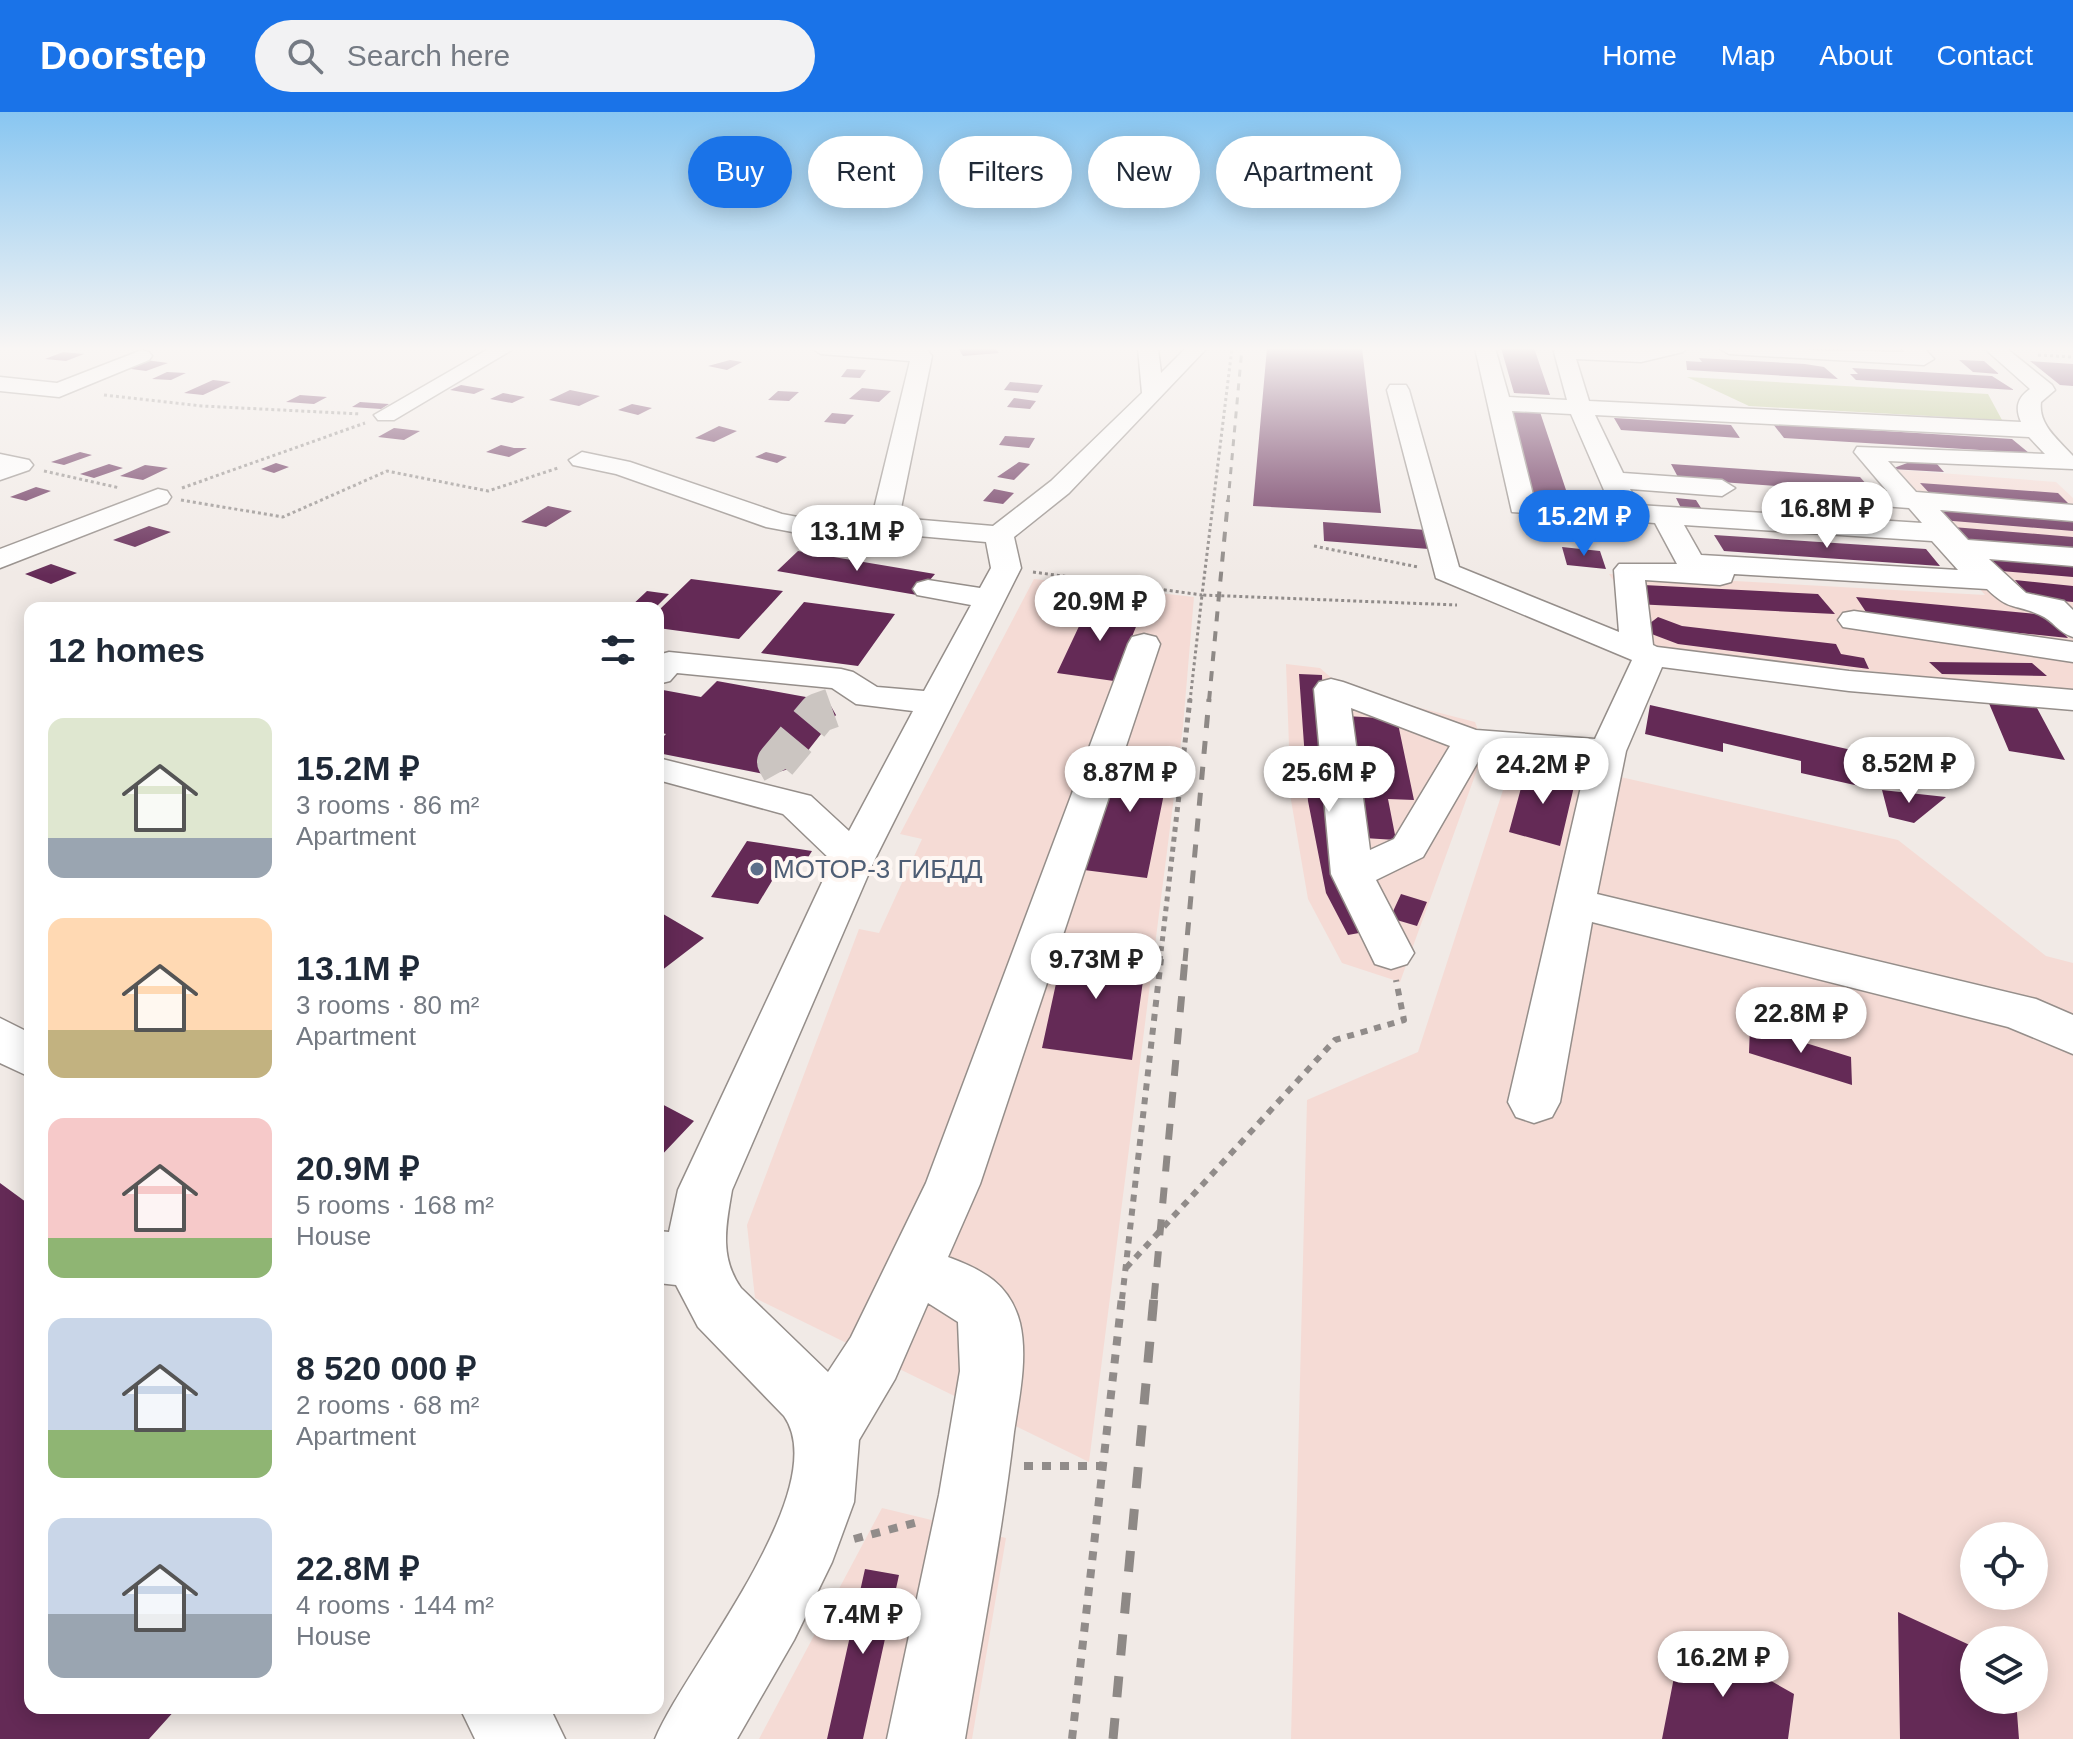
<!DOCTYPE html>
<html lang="en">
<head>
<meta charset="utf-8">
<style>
  body { margin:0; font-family:Helvetica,sans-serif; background:#f2f2f3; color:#1f2937; height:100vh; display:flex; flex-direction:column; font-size:30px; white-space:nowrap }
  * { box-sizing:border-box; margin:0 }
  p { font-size:26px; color:#747a83 }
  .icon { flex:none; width:44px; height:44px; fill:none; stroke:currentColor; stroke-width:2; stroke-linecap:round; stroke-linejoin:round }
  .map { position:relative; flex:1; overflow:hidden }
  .drawer { position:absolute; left:24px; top:490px; width:640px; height:1112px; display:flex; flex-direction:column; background:#fff; border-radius:16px; box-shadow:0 4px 20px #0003 }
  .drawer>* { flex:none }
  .top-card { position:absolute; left:688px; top:24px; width:760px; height:72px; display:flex; gap:16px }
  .tools { position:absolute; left:1960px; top:1410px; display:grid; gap:16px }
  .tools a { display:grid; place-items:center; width:88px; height:88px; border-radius:50%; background:#fff; box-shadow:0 4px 20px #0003; font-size:40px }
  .price { position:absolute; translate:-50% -68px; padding:0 18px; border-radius:28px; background:#fff; color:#222; font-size:26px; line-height:52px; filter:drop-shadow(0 2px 4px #0008) }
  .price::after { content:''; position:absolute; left:50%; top:48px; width:24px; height:18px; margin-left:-12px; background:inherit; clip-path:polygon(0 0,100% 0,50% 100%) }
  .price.on { background:#1a73e8; color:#fff }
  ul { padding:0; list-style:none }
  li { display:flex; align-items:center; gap:24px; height:200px; padding:0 24px }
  li span { display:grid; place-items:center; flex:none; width:224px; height:160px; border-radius:16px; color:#555 }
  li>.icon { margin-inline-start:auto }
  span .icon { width:96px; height:96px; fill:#fffc; stroke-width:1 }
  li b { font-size:34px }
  h2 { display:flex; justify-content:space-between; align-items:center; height:96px; padding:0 24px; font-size:34px }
  .tag { padding:0 28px; border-radius:36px; background:#fff; box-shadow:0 4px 20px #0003; font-size:28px; line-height:72px }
  .tag.on { background:#1a73e8; color:#fff }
  header { display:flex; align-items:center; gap:48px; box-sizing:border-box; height:112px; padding:0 40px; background:#1a73e8; color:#fff }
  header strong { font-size:38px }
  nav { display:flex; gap:44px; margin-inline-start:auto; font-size:28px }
  .search { width:560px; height:72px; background:#f2f2f3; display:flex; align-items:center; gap:20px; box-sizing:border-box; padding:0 28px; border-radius:44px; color:#747a83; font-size:30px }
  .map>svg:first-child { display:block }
</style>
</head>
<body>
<header>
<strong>Doorstep</strong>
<div class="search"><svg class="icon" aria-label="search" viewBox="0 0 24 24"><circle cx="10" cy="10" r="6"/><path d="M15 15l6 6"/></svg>Search here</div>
<nav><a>Home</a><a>Map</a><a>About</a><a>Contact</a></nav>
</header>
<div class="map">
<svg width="2073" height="1627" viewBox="0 0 2073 1627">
  <rect width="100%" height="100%" fill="#f1eae6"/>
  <path fill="#f5dbd5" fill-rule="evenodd" d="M1876,356l180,14 17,16v195l-427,-46 -14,-39 -23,-34 376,21z
    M1034,467l160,18 -11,129 -94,736 -334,-164 -8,-73 112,-296 20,4 43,-94 -22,-5z
    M1286,552l34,4 23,20 132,34 10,26 -85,234 -58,-19 -34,-64 -17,-99z
    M1515,641l383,87 148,116 27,7v776h-782l16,-639 111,-48zM1974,1424h60v60h-60zM1974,1528h60v60h-60z
    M882,1396l124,30 -34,201h-213z"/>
  <path fill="#b4c283" d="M1687,265l301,17 14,26 -253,-14z"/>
  <path fill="#642a56" d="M958,236h37l4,5 -36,3z
    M1267,236h95l19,165 -128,-7z
    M1501,236h33l16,47 -36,-2z
    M63,240l21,2 -18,7 -21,-2z
    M1699,246l106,6 19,3 14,12 -151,-9 -1,-9 16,1z
    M146,248l22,3 -22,8 -22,-3z
    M730,248l12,2 -15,8 -19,-4z
    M1959,248l25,1 15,13 -26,-2z
    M2030,249l43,3v22l-13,-1z
    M1852,256l140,8 22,14 -158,-10 -6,-6h8z
    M847,257l19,1 -6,8 -19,-1z
    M167,260l19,1 -15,7 -19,-1z
    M213,268l18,2 -28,13 -19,-2z
    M1010,270l33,3 -5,8 -34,-3z
    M461,273l24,4 -11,5 -24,-4z
    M862,276l29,3 -12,11 -30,-3z
    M570,278l30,6 -21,10 -30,-6z
    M778,279l21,1 -10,9 -21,-1z
    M503,281l22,4 -13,6 -22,-4z
    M300,283l27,2 -13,7 -28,-2z
    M1014,286l22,3 -6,8 -23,-2z
    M360,290l29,2 -8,5 -29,-2z
    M632,292l20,4 -14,7 -20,-5z
    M1508,297l32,3 30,90 -38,-3z
    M832,301l22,2 -9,9 -21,-2z
    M1614,306l117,7 9,13 -119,-8z
    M1773,312l239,15 17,14 -245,-15z
    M719,314l18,5 -23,11 -19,-4z
    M394,316l26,3 -16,9 -26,-3z
    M1005,324l30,2 -6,10 -30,-3z
    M501,333l13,3h13l-18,9 -23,-5z
    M80,340l12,3 -28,10 -13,-3z
    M766,340l21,5 -10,6 -22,-6z
    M1019,350l11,2 -16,16 -17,-3z
    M1910,350l27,2 7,8 -53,-3z
    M276,351l13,4 -15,6 -13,-4z
    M109,352l14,4 -29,10 -14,-4z
    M1671,352l189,13 14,16 -195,-14z
    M145,353l23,3 -25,12 -23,-4z
    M1920,371l138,10 15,15 -141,-12z
    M36,375l15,4 -25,10 -16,-4z
    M994,377l20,4 -11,11 -20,-3z
    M1676,386l20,2 7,11 -21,-1z
    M1928,393l145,11v15l-132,-11z
    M548,394l24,5 -26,16 -25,-5z
    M1323,410l103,8 3,19 -105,-8z
    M149,414l22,6 -36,15 -22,-7z
    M1953,415l120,10v15l-106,-9z
    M1714,423l212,14 14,17 -216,-15z
    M1562,435l38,4 6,18 -39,-4z
    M798,439l137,23 -18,21 -140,-24z
    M1985,441l88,7v17l-72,-6z
    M51,452l26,9 -26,11 -26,-10z
    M691,467l92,12 -44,48 -81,-11v-17z
    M2015,468l58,6v16l-43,-4z
    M1624,472l194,10 17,20 -200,-10z
    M647,479l22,3 -14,14h-26z
    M1856,485l190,18 22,23 -198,-20z
    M804,490l91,12 -37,52 -97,-13z
    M1089,493l53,7 -28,69 -57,-8z
    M1658,505l24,9 154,18 5,10 23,4 5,11 -191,-25 -37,-14z
    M1929,550l103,1 15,13 -105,-2z
    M1299,562l23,1 2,70 46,186 -22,4 -22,-42 -18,-92z
    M717,569l111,20 8,14 -41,52 -26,8 -111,-22v-11l8,-8 -8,-2v-36l5,-6 38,7z
    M1988,589l49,7 28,52 -56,-9z
    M1650,593l215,48 3,35 -67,-15v-12l-78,-18v9l-78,-18z
    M1346,604l51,3 17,81 -26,-1 8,41 -32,-2z
    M1116,636l56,6 -25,124 -63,-8z
    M1527,654l49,12 -16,68 -51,-14z
    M1882,678l64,7 -32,26 -25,-6z
    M747,729l65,10 -8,13 -20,-3 -26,43 -47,-7z
    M1401,782l26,8 -10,24 -27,-8z
    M658,799l46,27 -43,33 -3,-3z
    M1065,830l82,10 -15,108 -90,-12z
    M1750,914l101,31 1,28 -103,-32z
    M658,990l36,19 -36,38z
    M0,1071l30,22v503h147l-28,31h-149z
    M865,1457l34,6 -36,164h-36z
    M1898,1500l76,35v53h42l3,39h-119z
    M1683,1519l111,63 -6,45h-126z"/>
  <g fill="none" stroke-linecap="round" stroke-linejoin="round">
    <path stroke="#cbc5c1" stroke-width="40" stroke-dasharray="40 20" stroke-linecap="butt" d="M782,659l-5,-9 41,-49 14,-5"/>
    <defs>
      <path id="minor" d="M490,236h25l-121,72h-16l-4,-5z
        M811,236h115l6,8 -33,162 94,8 58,-45 91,-88 -4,-45h20l3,25 25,-25h21l-138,145 -55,44 7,31 -146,291 -143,331c-6,35 -13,67 9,98l87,84 23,-35 75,-154 202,-539 4,-7 12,-3 12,3 4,7 -180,540 -32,73c35,13 62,27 72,66 8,35 -1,75 -6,109 -12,103 -32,205 -49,307h-78l52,-244 21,-124 -2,-49 -30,-19 -33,76 -36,61 -5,62 -22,60 -38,78 -57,99h-82c30,-72 180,-250 129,-323l-86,-89 -22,-42 -18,-2v-52l11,1 9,-42 154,-329 -49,-47 -125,-34v-22l153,38 38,35 64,-120 -57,-7 -24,-16 -155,-15 -7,8 -12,3v-29l11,-3 172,17 12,3 24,15 47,4 47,-86 -54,-10 -4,-6 4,-6 11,-3 52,8 11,-20 -5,-26 -102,-9 -65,4 -53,-10 -150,-53 -43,-9 -4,-5 13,-8 48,10 152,52 37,7 53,-4 38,-156 -89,-7z
        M1475,236h20l14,49 58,3 -13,-48 2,-4h130l-3,4 -42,10 -65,-3 13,42 432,21c-6,-14 -4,-24 9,-33l-46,-41h22l46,37 3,5 -14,12c-3,23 18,38 32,54v13l-185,-8 28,31 157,13v16l-133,-11 28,30 105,8v18l-84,-7 37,34 38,8 9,9v27c-15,-4 -20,-17 -33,-22 -26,-12 -29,-3 -53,-26l-253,-15 -3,8 -11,3 -75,-5 8,65 4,2 192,24 224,19v20l-224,-19 -187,-24 -36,84 -29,143 439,105 37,16v39l-65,-27 -416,-105 -32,180 -8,15 -18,6 -18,-6 -8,-15 79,-341 -104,-8 -60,104 -47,23 38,73 -7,11 -16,5 -16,-5 -44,-90 -17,-185 5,-7 12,-3 12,3 133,48 119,9 37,-79 -196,-82 -49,-188 3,-5h16l3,5 50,177 160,65 -5,-62 5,-6h58l-22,-41 -143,-11zM1512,299l59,3 39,90 -76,-5zM1595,303l434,22 16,17 -188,-7 -3,5 33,39h-46l-4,6 4,6 68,5 13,15 -284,-18 -8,-16 92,7 13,-8 -13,-8 -99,-7zM1684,413l248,16 26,29 -257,-15zM1351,596l99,38 -56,93 -24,11z
        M1719,236l185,4 -2,-4h22l10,11 -10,6 -195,-11z
        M142,238l7,2 3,4 -3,4 -90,37 -59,-6v-14l57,6z
        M0,342l29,6 4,5 -4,5 -29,10z
        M158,377l9,2 4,6 -4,6 -167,65v-19z
        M1854,499l219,31v20l-230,-35 -5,-7 5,-7z
        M0,906l30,15v44l-30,-14z
        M460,1596h90l15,31h-90z"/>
    </defs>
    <use href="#minor" stroke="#958e8a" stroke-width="3"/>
    <path stroke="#918c8a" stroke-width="3" stroke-dasharray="3 3" stroke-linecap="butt" d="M2038,243l35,2
      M104,283l98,11 159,8
      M44,359l76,17
      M182,376l183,-65
      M181,388l102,17 104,-46 101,20 70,-23
      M1314,434l104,21
      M1033,460l169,23 30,-247
      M1190,589l12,-106 255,10"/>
    <path stroke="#918c8a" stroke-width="5" stroke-dasharray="5 5" stroke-linecap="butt" d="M1160,849l30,-262"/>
    <path stroke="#918c8a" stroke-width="6" stroke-dasharray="7 7" stroke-linecap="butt" d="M1126,1156l209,-228 69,-20 -8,-40
      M1122,1187l39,-340"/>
    <path stroke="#918c8a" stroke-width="8" stroke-dasharray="9 9" stroke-linecap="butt" d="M1024,1354h79
      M854,1427l64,-17
      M1072,1627l50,-442"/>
    <use href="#minor" fill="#fff" fill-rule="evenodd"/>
    <path stroke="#8e8986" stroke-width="3" stroke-dasharray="7 7" stroke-linecap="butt" d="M1228,390l14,-154"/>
    <path stroke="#8e8986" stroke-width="4" stroke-dasharray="10 10" stroke-linecap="butt" d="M1209,589l19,-201"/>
    <path stroke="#8e8986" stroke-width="5" stroke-dasharray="13 13" stroke-linecap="butt" d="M1185,849l24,-262"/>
    <path stroke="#8e8986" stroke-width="7" stroke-dasharray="16 16" stroke-linecap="butt" d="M1154,1187l31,-340"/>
    <path stroke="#8e8986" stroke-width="9" stroke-dasharray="21 21" stroke-linecap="butt" d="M1113,1627l41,-442"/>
  </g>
  <linearGradient id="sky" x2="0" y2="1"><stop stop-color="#88c6f1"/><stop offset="0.51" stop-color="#f9f6f4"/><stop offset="1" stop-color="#f9f6f4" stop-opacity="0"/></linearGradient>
  <rect width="2073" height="464" fill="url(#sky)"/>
  <circle fill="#5c6f8a" stroke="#fef7f3" stroke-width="3" cx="757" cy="757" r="8"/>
  <g text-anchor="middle" stroke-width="8" stroke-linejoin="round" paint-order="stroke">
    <g font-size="26" fill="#4e5e75" stroke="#fef7f3" text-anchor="start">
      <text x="773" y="766">МОТОР-3 ГИБДД</text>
    </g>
  </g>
</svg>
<div class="tools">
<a><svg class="icon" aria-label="locate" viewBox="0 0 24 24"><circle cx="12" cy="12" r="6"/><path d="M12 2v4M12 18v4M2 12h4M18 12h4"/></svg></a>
<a><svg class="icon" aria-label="layers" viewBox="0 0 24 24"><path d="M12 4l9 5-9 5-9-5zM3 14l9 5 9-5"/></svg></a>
</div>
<b class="price" style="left:1827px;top:438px">16.8M ₽</b>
<b class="price on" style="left:1584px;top:446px">15.2M ₽</b>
<b class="price" style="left:857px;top:461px">13.1M ₽</b>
<b class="price" style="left:1100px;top:531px">20.9M ₽</b>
<b class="price" style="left:1909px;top:693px">8.52M ₽</b>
<b class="price" style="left:1543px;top:694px">24.2M ₽</b>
<b class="price" style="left:1130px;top:702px">8.87M ₽</b>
<b class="price" style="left:1329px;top:702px">25.6M ₽</b>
<b class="price" style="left:1096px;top:889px">9.73M ₽</b>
<b class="price" style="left:1801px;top:943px">22.8M ₽</b>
<b class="price" style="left:863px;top:1544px">7.4M ₽</b>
<b class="price" style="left:1723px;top:1587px">16.2M ₽</b>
<div class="top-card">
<a class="tag on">Buy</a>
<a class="tag">Rent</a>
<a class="tag">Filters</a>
<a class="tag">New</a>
<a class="tag">Apartment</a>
</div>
<section class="drawer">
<h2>12 homes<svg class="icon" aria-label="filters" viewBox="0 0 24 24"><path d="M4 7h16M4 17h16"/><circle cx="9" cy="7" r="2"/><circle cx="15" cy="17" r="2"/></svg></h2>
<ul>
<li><span style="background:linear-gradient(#dfe7d0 75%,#9aa5b1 0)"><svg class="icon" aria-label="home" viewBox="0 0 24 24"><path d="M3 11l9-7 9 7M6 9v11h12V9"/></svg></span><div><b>15.2M ₽</b><p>3 rooms · 86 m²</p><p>Apartment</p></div></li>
<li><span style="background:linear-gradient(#ffd9b3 70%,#c2b280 0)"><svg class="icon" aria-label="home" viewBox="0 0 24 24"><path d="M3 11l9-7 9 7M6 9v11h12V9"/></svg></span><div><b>13.1M ₽</b><p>3 rooms · 80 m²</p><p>Apartment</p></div></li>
<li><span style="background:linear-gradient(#f6c9c9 75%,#8fb573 0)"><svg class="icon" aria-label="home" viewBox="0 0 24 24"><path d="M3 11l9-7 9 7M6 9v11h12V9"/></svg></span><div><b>20.9M ₽</b><p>5 rooms · 168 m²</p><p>House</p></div></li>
<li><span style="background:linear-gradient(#c9d6e8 70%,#8fb573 0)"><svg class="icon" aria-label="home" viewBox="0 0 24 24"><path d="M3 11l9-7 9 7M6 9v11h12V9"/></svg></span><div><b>8 520 000 ₽</b><p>2 rooms · 68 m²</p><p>Apartment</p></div></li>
<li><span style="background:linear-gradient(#c9d6e8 60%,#9aa5b1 0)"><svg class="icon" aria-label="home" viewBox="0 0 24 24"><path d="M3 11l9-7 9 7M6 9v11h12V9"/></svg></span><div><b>22.8M ₽</b><p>4 rooms · 144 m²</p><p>House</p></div></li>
</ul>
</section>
</div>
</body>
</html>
